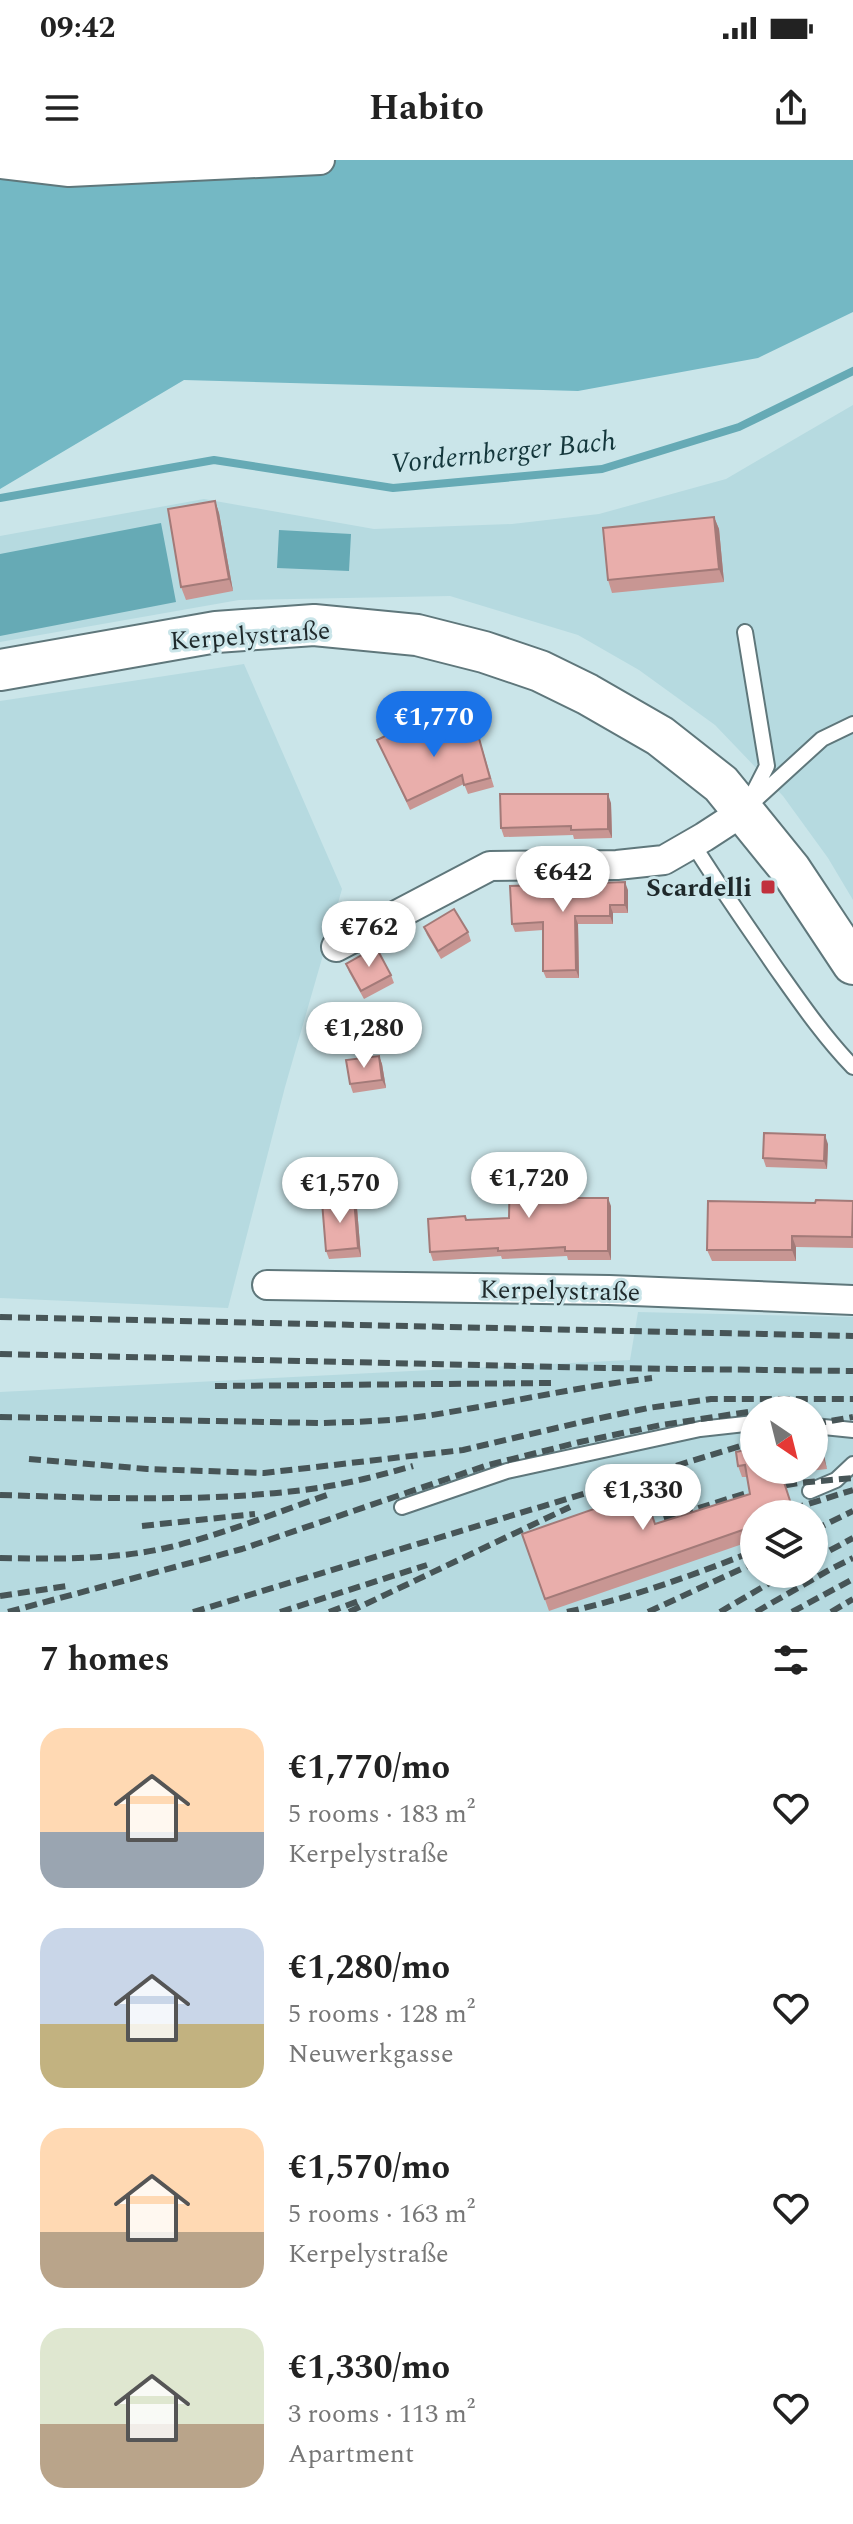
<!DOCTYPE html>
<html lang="en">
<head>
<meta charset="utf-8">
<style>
  body { margin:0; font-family:Spectral,serif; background:#f2f2f2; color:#222; height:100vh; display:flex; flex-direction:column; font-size:30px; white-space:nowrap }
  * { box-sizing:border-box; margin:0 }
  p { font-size:26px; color:#767676 }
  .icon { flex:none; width:44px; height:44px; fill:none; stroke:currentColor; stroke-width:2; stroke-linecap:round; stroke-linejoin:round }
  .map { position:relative; height:1452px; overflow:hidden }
  .side { display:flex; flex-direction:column; background:#fff; flex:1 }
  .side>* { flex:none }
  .needle { width:52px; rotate:145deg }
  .fabs { position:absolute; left:740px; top:1236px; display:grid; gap:16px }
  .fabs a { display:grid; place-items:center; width:88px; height:88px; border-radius:50%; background:#fff; box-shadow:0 2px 6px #0004; font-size:40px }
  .price { position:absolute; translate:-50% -68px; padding:0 18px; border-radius:28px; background:#fff; color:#222; font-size:26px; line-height:52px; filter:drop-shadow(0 2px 4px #0008) }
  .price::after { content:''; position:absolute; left:50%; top:48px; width:24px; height:18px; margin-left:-12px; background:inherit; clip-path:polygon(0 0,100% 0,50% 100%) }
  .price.selected { background:#1a73e8; color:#fff }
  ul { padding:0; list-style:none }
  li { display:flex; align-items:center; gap:24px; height:200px; padding:0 40px }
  li span { display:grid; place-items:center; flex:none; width:224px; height:160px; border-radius:24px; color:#555 }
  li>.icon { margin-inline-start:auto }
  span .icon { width:96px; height:96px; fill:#fffc; stroke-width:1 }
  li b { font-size:34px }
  h2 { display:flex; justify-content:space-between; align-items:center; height:96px; padding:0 40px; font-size:34px }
  .status { display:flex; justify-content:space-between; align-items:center; height:56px; padding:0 40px; background:#fff; direction:ltr }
  .status svg { height:22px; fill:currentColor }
  header { display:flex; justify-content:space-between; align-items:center; height:104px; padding:0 40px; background:#fff; font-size:36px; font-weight:700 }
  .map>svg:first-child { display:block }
</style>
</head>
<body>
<div class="status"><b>09:42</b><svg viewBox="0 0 49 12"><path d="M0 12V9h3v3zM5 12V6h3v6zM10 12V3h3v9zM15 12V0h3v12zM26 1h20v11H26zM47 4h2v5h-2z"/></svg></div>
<header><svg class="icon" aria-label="menu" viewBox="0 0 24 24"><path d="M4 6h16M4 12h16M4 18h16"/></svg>Habito<svg class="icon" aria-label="share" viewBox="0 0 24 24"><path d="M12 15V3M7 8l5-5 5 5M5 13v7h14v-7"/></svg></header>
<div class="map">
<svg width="853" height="1452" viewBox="0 0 853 1452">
  <rect width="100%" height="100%" fill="#cae5e9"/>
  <path fill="#b6dae0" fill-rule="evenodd" d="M853,245v495l-25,-42 -45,-62 -68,-71 -76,-55 -61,-35 -128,-39 -211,4 -239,42v-106l204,-37 170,30 138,-5 87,-10 127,-35z
    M244,504l98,225 -57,198 -57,221 -228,-10v-597z
    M638,1152l215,5v295h-853v-220l630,-32zM754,1250h60v60h-60zM754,1354h60v60h-60z"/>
  <path fill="#74b8c4" d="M0,0h853v152l-95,46 -180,33 -394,-11 -184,109z"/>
  <path fill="#66aab5" d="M161,363l15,79 -176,34v-82z
    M279,370l72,4 -2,37 -72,-3z"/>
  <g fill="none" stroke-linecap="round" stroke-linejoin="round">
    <path stroke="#66aab5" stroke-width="8" d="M0,338l214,-38 179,28 209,-19 137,-42 114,-56"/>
    <defs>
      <path id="lane" d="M753,642l69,-63 31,-15
        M745,649l22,-43 -22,-134
        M693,684c26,42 55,83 83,124 24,34 48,69 77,99
        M814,1266l39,4
        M810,1331l26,-11 17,-16
        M402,1347l105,-36 193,-42 54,-6"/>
      <path id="street" d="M0,4l69,8 251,-12
        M336,787l154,-81 127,-1 47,-5 40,-23 40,-26
        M267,1125l342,5 244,10"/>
      <path id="secondary" d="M0,510l216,-38 98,-7 103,10 67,17 56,19 47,23 73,42 61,48 69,85 63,95"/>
    </defs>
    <use href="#lane" stroke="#5f777b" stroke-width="18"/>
    <use href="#street" stroke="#5f777b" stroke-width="32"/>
    <use href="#secondary" stroke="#5f777b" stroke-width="44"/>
    <use href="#lane" stroke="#fff" stroke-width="14"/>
    <use href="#street" stroke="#fff" stroke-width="28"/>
    <use href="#secondary" stroke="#fff" stroke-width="40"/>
    <path stroke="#475557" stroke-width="6" stroke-dasharray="12 6" stroke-linecap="butt" d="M0,1157l853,19
      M0,1194l605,14 248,3
      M215,1226l336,-3
      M0,1257l321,6c35,-1 70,-2 105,-7 76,-12 150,-29 226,-38
      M814,1264l39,-7
      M29,1299l118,10 117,4 199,-23 119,-28 66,-14 63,-9h142
      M659,1311l95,-29
      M0,1335c106,3 213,8 318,-7 32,-5 64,-13 95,-22
      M792,1349l61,-19
      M664,1359l86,-27 48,-9 55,-5
      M142,1366l113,-12
      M814,1370l39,-19
      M0,1398c55,1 112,2 166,-10 56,-13 109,-35 164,-54
      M814,1399l39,-21
      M0,1436l67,-10
      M8,1452l234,-63 246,-84 92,-23 81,-17 93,-14
      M193,1452l476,-144
      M280,1452l147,-47
      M329,1452l30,-11
      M349,1452l221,-105
      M567,1452c63,-14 127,-37 187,-61
      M648,1452l106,-49
      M720,1452l65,-38
      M756,1452l73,-42 24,-12
      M792,1452l61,-33
      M831,1452l22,-13"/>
  </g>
  <path fill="#c89693" d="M215,341l4,12 14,78 -47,9 -5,-13z
    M714,357l5,12 5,53 -112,11 -4,-13z
    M475,564l19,63 -26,7 -4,-10 -54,26 -33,-70 43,-1z
    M611,643l1,35 -38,1 -1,-4 -69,2 -3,-9z
    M628,730v23h-15v11h-35l1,54h-33l-3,-7v-41l-28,2 -3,-8z
    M424,767l44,5 3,9 -30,18 -14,-24z
    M346,804l45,11 3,8 -30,16 -15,-27z
    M379,896l3,8 4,24 -33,5 -3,-9z
    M828,984l-1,25 -61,-2 -3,-9z
    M553,1013l-1,25 59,8v54h-43l-1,-4 -65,3 -1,-3 -68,5 -3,-9 35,-36 2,4 42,-2z
    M853,1041v47l-57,-1v14h-84l-5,-11 108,-47z
    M357,1048l4,49 -32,2 -3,-8z
    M817,1273l10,36 -46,5 13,40h-40v26l-205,71 -27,-77 134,-10 94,-30 -3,-17h-5l-4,-11 -2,-14 18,18h60v-36z"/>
  <path fill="#a37a78" d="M215,341l4,12 14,78 -4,-12z
    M714,357l5,12 5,53 -5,-13z
    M608,634l3,9 1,35 -4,-9z
    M625,722l3,8v23l-3,-8z
    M610,745l3,8v11l-3,-8z
    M575,756l3,8 1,54 -3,-8z
    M379,896l3,8 4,24 -4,-8z
    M825,975l3,9 -1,25 -3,-8z
    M550,1005l3,8 -1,33 -3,-8z
    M608,1038l3,8v54l-3,-9z
    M354,1039l3,9 4,49 -3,-9z
    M792,1076l4,11v14l-4,-11z
    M817,1273l5,12 5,24 -4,-12z"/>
  <path fill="#e9aeab" stroke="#a37a78" stroke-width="2" d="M215,341l14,78 -48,8 -13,-78z
    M714,357l5,52 -111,11 -5,-52z
    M412,563l8,16 55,-15 15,54 -26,7 -2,-10 -55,26 -30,-61z
    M500,634h108v35l-37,1v-4l-70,2z
    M625,722v23h-15v11h-35l1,54 -33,1v-49l-31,2 -2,-38z
    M454,749l14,23 -30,19 -14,-24z
    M376,787l15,28 -30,16 -15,-27z
    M379,896l3,24 -32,4 -4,-24z
    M764,973l61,2 -1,26 -61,-3z
    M510,1004l40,1 -1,33h59v53h-43v-4l-67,4v-3l-68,4 -2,-33 37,-3 1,4 43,-2z
    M354,1039l4,49 -32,3 -4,-49z
    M816,1040l37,1 -1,36 -60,-1v14h-85l1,-49 107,2z
    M817,1273l6,24 -9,1v-24z
    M754,1288v22h26l14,43 -4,1h-36v12l-209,73 -23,-65 98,-34 -3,-9 24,-8 14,41 95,-30 -5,-29 -7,1 -2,-14z"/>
  <rect fill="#c1313d" stroke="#cae5e9" stroke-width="3" x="760" y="719" width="16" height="16" rx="4"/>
  <g text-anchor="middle" stroke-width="6" stroke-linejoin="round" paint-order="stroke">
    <g font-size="26" fill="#1e282a" stroke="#cae5e9">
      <text transform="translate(250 475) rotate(-4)" y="9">Kerpelystraße</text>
      <text transform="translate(560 1130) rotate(1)" y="9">Kerpelystraße</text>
    </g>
    <g font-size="26" font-weight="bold" fill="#1e282a" stroke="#cae5e9" text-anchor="end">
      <text x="752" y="736">Scardelli</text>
    </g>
    <g font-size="28" font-style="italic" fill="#13363b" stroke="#cae5e9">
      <text transform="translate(503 291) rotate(-6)" y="10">Vordernberger Bach</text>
    </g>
  </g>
</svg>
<div class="fabs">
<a><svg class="needle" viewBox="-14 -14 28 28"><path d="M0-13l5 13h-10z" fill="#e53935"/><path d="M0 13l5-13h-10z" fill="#767676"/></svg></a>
<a><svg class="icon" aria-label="layers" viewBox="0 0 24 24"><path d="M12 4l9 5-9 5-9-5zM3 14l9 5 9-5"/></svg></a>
</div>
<b class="price selected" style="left:434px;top:599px">€1,770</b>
<b class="price" style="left:563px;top:754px">€642</b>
<b class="price" style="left:369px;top:809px">€762</b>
<b class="price" style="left:364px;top:910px">€1,280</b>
<b class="price" style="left:529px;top:1060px">€1,720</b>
<b class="price" style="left:340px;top:1065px">€1,570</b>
<b class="price" style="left:643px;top:1372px">€1,330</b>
</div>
<section class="side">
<h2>7 homes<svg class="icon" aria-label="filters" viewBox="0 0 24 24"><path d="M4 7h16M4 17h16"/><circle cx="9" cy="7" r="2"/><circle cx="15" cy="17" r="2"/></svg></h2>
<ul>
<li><span style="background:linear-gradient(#ffd9b3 65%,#9aa5b1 0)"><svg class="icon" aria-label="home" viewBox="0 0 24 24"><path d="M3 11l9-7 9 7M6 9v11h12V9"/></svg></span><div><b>€1,770/mo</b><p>5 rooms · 183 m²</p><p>Kerpelystraße</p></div><svg class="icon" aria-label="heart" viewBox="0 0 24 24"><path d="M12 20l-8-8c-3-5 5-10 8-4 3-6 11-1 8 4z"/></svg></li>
<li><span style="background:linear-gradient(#c9d6e8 60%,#c2b280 0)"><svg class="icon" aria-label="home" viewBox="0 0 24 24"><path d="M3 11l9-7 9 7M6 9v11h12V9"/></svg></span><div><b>€1,280/mo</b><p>5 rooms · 128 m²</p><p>Neuwerkgasse</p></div><svg class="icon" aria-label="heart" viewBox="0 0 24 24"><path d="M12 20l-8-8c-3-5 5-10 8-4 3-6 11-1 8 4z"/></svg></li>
<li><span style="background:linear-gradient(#ffd9b3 65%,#b9a48a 0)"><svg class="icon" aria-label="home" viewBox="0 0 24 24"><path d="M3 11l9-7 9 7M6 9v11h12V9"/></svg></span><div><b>€1,570/mo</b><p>5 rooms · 163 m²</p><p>Kerpelystraße</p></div><svg class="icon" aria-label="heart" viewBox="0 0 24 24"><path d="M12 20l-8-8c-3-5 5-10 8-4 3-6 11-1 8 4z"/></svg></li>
<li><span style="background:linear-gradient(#dfe7d0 60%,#b9a48a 0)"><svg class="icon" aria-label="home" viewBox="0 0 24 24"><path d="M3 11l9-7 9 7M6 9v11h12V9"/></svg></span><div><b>€1,330/mo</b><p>3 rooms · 113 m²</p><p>Apartment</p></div><svg class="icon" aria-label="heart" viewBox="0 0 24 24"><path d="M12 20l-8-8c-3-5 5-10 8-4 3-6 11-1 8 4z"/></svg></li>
</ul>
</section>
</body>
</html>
